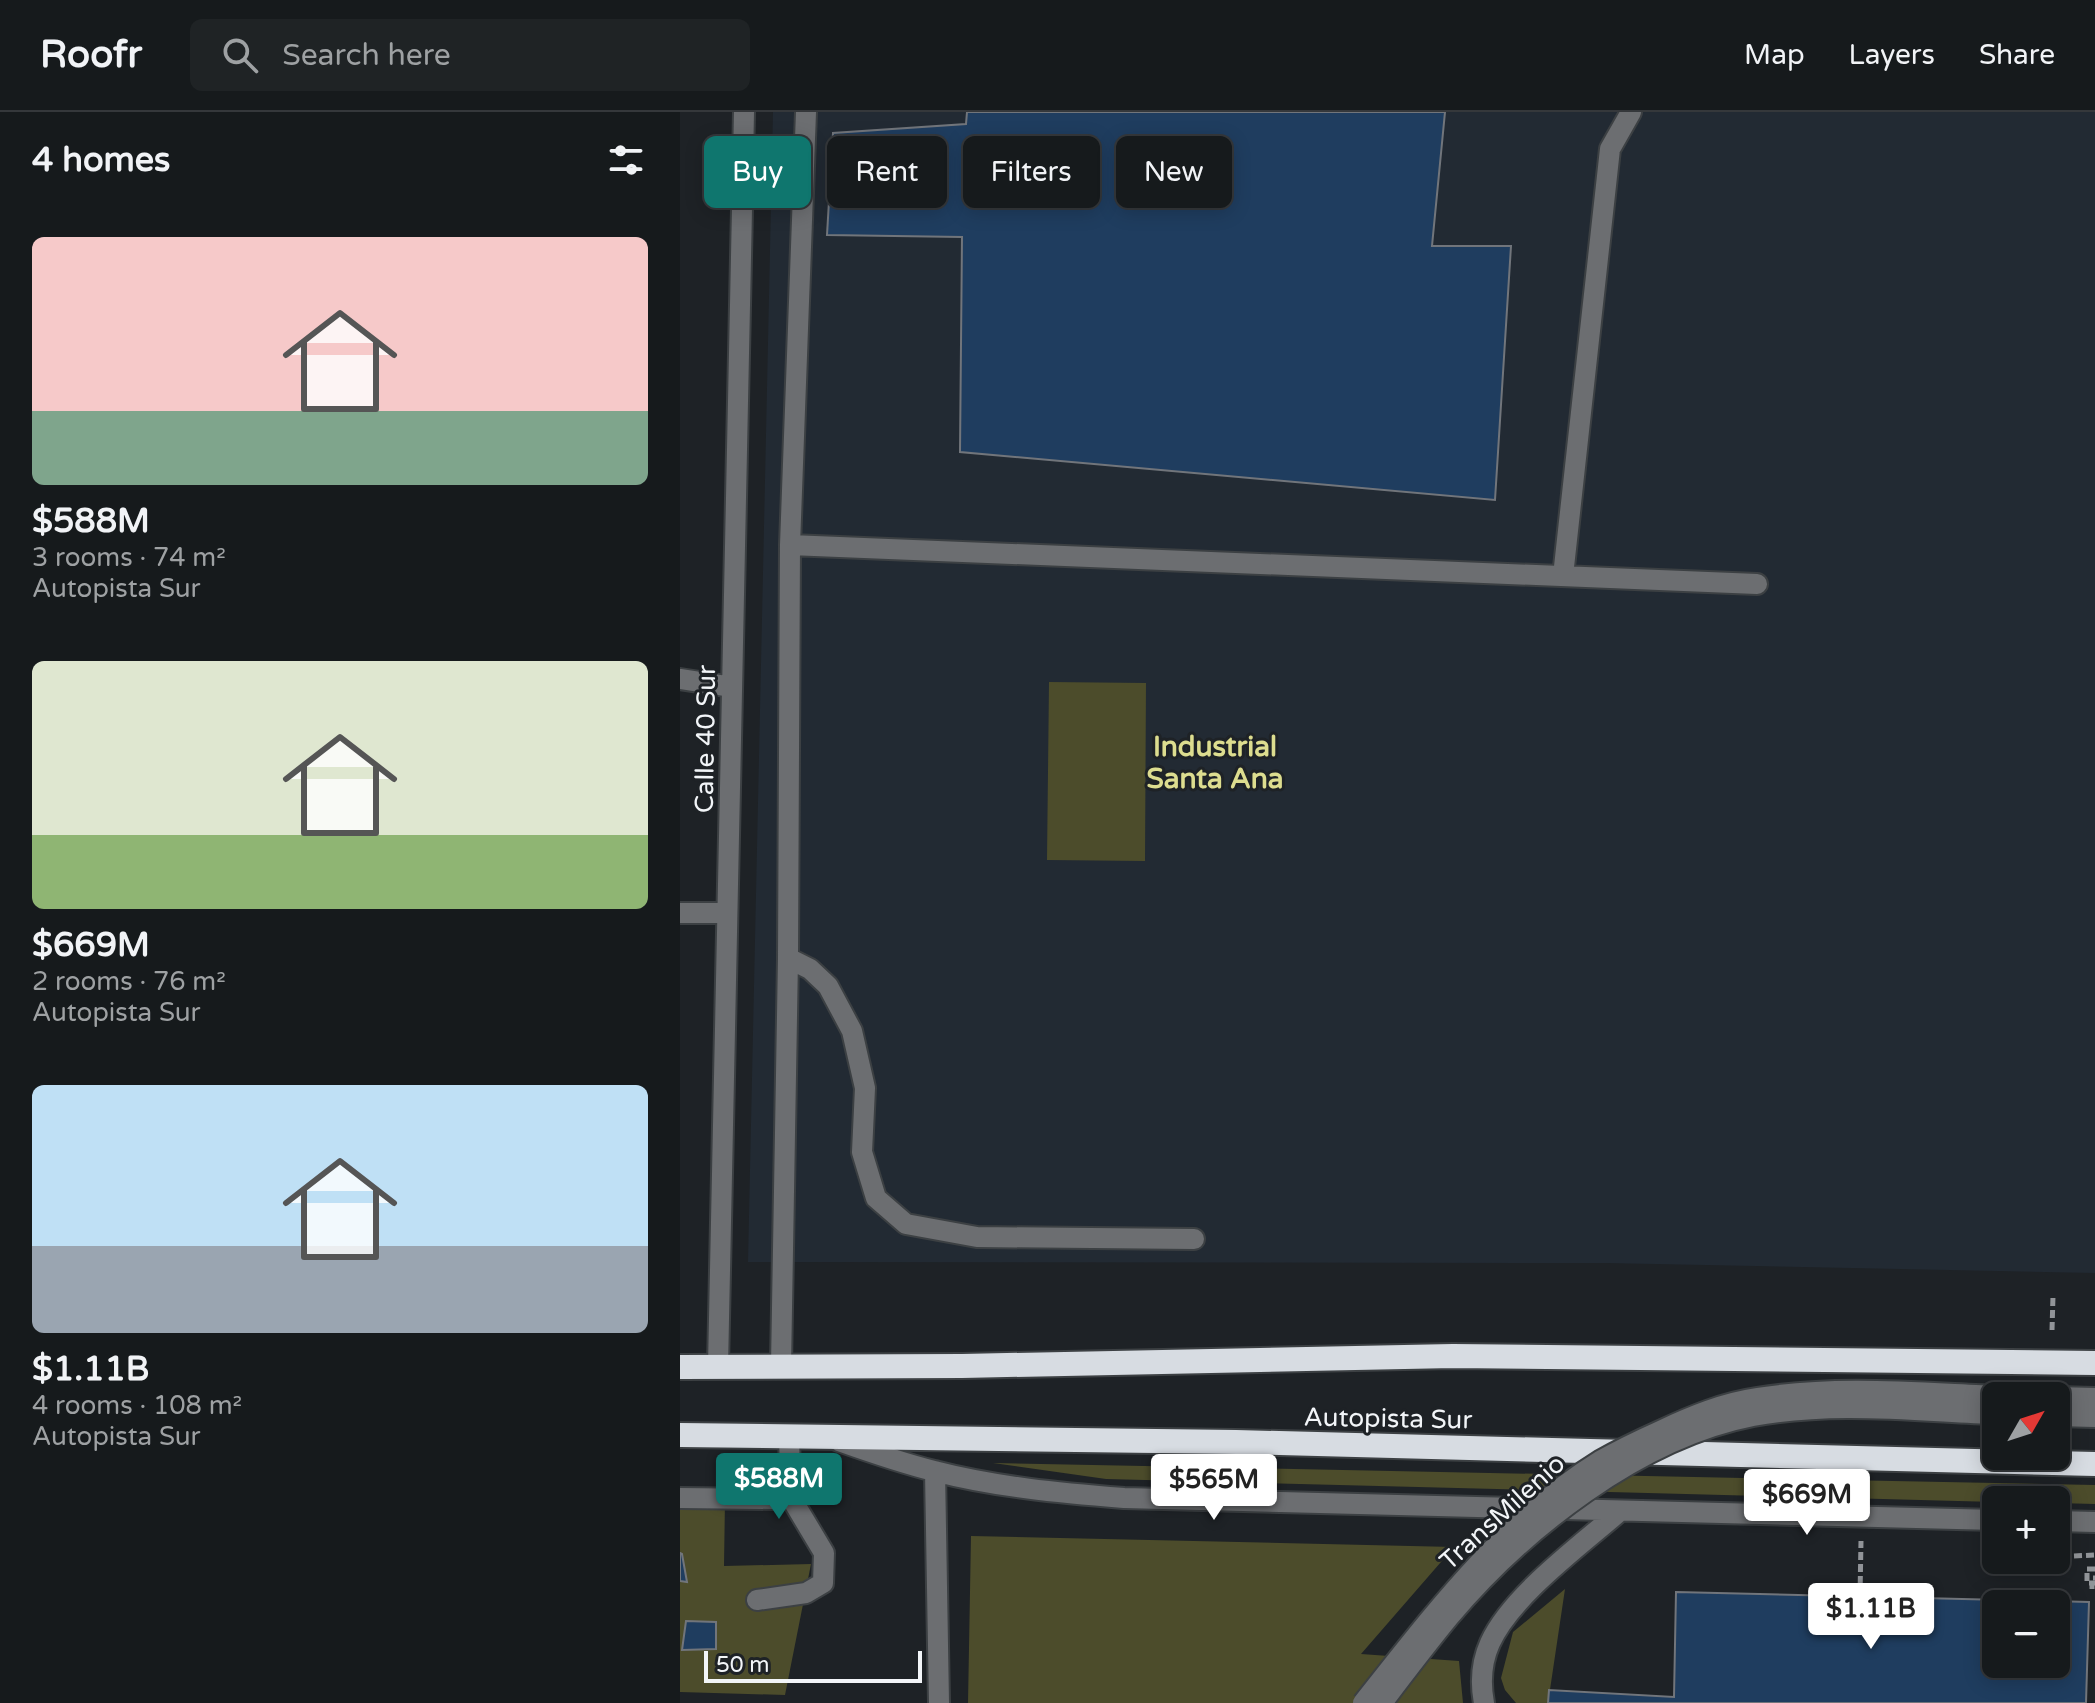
<!DOCTYPE html>
<html lang="en">
<head>
<meta charset="utf-8">
<style>
  body { margin:0; font-family:"Varela Round",sans-serif; background:#1f2325; color:#f1f3f6; height:100vh; display:flex; flex-direction:column; font-size:30px; white-space:nowrap }
  * { box-sizing:border-box; margin:0 }
  p { font-size:26px; color:#9ea1a3 }
  .icon { flex:none; width:44px; height:44px; fill:none; stroke:currentColor; stroke-width:2; stroke-linecap:round; stroke-linejoin:round }
  .map { position:relative; flex:1; overflow:hidden }
  .side { display:flex; flex-direction:column; background:#161a1c; width:680px }
  .side>* { flex:none }
  .top-card { position:absolute; left:24px; top:24px; width:760px; height:72px; display:flex; gap:16px }
  .needle { width:52px; rotate:51deg }
  .tools { position:absolute; left:1302px; top:1270px; display:grid; gap:16px }
  .tools a { display:grid; place-items:center; width:88px; height:88px; border-radius:12px; background:#161a1c; box-shadow:0 4px 20px #0003,0 0 0 2px #35383b; font-size:40px }
  .scale { position:absolute; left:24px; bottom:20px; width:218px; box-sizing:border-box; padding-left:8px; border:4px solid #f2f5f8; border-top:0; font-size:22px; line-height:28px; white-space:nowrap; color:#f2f5f8; -webkit-text-stroke:6px #1e2226; paint-order:stroke }
  .price { position:absolute; translate:-50% -68px; padding:0 18px; border-radius:8px; background:#fff; color:#222; font-size:26px; line-height:52px; filter:drop-shadow(0 2px 4px #0008) }
  .price::after { content:''; position:absolute; left:50%; top:48px; width:24px; height:18px; margin-left:-12px; background:inherit; clip-path:polygon(0 0,100% 0,50% 100%) }
  .price.current { background:#0f766e; color:#fff }
  ul { padding:0; list-style:none }
  li { display:grid; align-content:center; gap:16px; height:424px; padding:0 32px }
  li span { display:grid; place-items:center; height:248px; border-radius:12px; color:#555 }
  li>.icon { margin-inline-start:auto }
  span .icon { width:144px; height:144px; fill:#fffc; stroke-width:1 }
  li b { font-size:34px }
  h2 { display:flex; justify-content:space-between; align-items:center; height:96px; padding:0 32px; font-size:34px }
  .chip { padding:0 28px; border-radius:12px; background:#161a1c; box-shadow:0 4px 20px #0003,0 0 0 2px #35383b; font-size:28px; line-height:72px }
  .chip.current { background:#0f766e; color:#fff }
  header { display:flex; align-items:center; gap:48px; box-sizing:border-box; height:112px; padding:0 40px; background:#161a1c; border-bottom:2px solid #35383b }
  header strong { font-size:38px }
  nav { display:flex; gap:44px; margin-inline-start:auto; font-size:28px }
  .search { width:560px; height:72px; background:#1f2325; display:flex; align-items:center; gap:20px; box-sizing:border-box; padding:0 28px; border-radius:12px; color:#9ea1a3; font-size:30px }
  main { display:flex; flex:1; min-height:0 }
  .map>svg:first-child { display:block }
</style>
</head>
<body>
<header>
<strong>Roofr</strong>
<div class="search"><svg class="icon" aria-label="search" viewBox="0 0 24 24"><circle cx="10" cy="10" r="6"/><path d="M15 15l6 6"/></svg>Search here</div>
<nav><a>Map</a><a>Layers</a><a>Share</a></nav>
</header>
<main>
<section class="side">
<h2>4 homes<svg class="icon" aria-label="filters" viewBox="0 0 24 24"><path d="M4 7h16M4 17h16"/><circle cx="9" cy="7" r="2"/><circle cx="15" cy="17" r="2"/></svg></h2>
<ul>
<li><span style="background:linear-gradient(#f6c9c9 70%,#7fa58c 0)"><svg class="icon" aria-label="home" viewBox="0 0 24 24"><path d="M3 11l9-7 9 7M6 9v11h12V9"/></svg></span><div><b>$588M</b><p>3 rooms · 74 m²</p><p>Autopista Sur</p></div></li>
<li><span style="background:linear-gradient(#dfe7d0 70%,#8fb573 0)"><svg class="icon" aria-label="home" viewBox="0 0 24 24"><path d="M3 11l9-7 9 7M6 9v11h12V9"/></svg></span><div><b>$669M</b><p>2 rooms · 76 m²</p><p>Autopista Sur</p></div></li>
<li><span style="background:linear-gradient(#bfe0f5 65%,#9aa5b1 0)"><svg class="icon" aria-label="home" viewBox="0 0 24 24"><path d="M3 11l9-7 9 7M6 9v11h12V9"/></svg></span><div><b>$1.11B</b><p>4 rooms · 108 m²</p><p>Autopista Sur</p></div></li>
</ul>
</section>
<div class="map">
<svg width="1415" height="1591" viewBox="0 0 1415 1591">
  <rect width="100%" height="100%" fill="#1e2226"/>
  <path fill="#222a33" d="M93,0h1322v1161l-490,-10 -857,-1z"/>
  <path fill="#4c4c2b" d="M369,570l97,1 -1,178 -98,-1z
    M313,1351l1102,22v19l-39,-1v-3l-60,2 -890,-23z
    M0,1387l45,1 -1,66 87,-2 -26,131 -105,-3z
    M291,1424l483,11 -93,107 98,7 4,42h-495z
    M885,1477l-17,114h-32l-11,-13 -4,-12 12,-46z"/>
  <path fill="#1f3d5f" stroke="#71757b" stroke-width="2" fill-rule="evenodd" d="M287,0h478l-13,134h79l-16,254 -535,-48 2,-215 -135,-2 6,-102 133,-9z
    M0,1441l2,1 5,28 -7,-1z
    M996,1480l413,10 -3,101h-538l1,-13 125,7zM1316,1492h60v60h-60z
    M6,1509l30,1v27l-34,1z"/>
  <g fill="none" stroke-linecap="round" stroke-linejoin="round">
    <defs>
      <path id="minor" d="M110,433l967,39
        M883,464l47,-427 21,-37
        M0,567l52,8
        M0,801h47
        M108,846l22,11 18,17 24,45 13,57 -3,64 14,46 30,26 71,13 217,2
        M101,1254l7,-408 2,-413 16,-433
        M38,1255l26,-1255
        M1376,1285l39,1
        M1376,1304l39,1
        M159,1329c31,11 63,22 95,30 62,16 126,22 190,27l872,22
        M255,1359l4,232
        M0,1386l95,1 12,-8 3,-19 -1,-35
        M1376,1409l39,1
        M77,1488l49,-7 17,-10 1,-30 -37,-62
        M804,1591c-4,-21 -3,-40 6,-60 21,-47 91,-98 130,-132"/>
      <path id="highway" d="M0,1255l282,-1 491,-10 642,7
        M0,1323l556,7 859,22"/>
    </defs>
    <use href="#minor" stroke="#3c4043" stroke-width="24"/>
    <use href="#highway" stroke="#3c4043" stroke-width="28"/>
    <path stroke="#919498" stroke-width="5" stroke-dasharray="8 4" stroke-linecap="butt" d="M1372,1218l1,-34
      M1394,1444l21,-1
      M1412,1477v-11h3
      M1180,1484l1,-55"/>
    <use href="#minor" stroke="#6c6e71" stroke-width="20"/>
    <use href="#highway" stroke="#d7dce2" stroke-width="24"/>
    <defs>
      <path id="minor-bridge" d="M683,1591c70,-88 140,-182 237,-242 19,-11 40,-21 60,-30 32,-15 63,-28 98,-33 80,-13 162,-5 243,-2
        M702,1591c22,-29 44,-58 67,-86 74,-88 190,-179 304,-201 80,-15 163,-5 243,-2"/>
    </defs>
    <use href="#minor-bridge" stroke="#3c4043" stroke-width="24" stroke-linecap="butt"/>
    <path stroke="#919498" stroke-width="5" stroke-dasharray="8 4" stroke-linecap="butt" d="M1415,1457h-8v14h8"/>
    <use href="#minor-bridge" stroke="#6c6e71" stroke-width="20"/>
  </g>
  <g text-anchor="middle" stroke-width="6" stroke-linejoin="round" paint-order="stroke">
    <g font-size="26" fill="#f2f5f8" stroke="#1e2226">
      <text transform="translate(25 627) rotate(-89)" y="9">Calle 40 Sur</text>
      <text transform="translate(708 1306) rotate(1)" y="9">Autopista Sur</text>
      <text transform="translate(822 1400) rotate(-42)" y="9">TransMilenio</text>
    </g>
    <g font-size="28" font-weight="bold" fill="#dddd8f" stroke="#1e2226">
      <text x="535" y="644">Industrial<tspan x="535" dy="32">Santa Ana</tspan></text>
    </g>
  </g>
</svg>
<div class="tools">
<a><svg class="needle" viewBox="-14 -14 28 28"><path d="M0-13l5 13h-10z" fill="#e53935"/><path d="M0 13l5-13h-10z" fill="#9ea1a3"/></svg></a>
<a>+</a>
<a>−</a>
</div>
<div class="scale">50 m</div>
<b class="price current" style="left:99px;top:1409px">$588M</b>
<b class="price" style="left:534px;top:1410px">$565M</b>
<b class="price" style="left:1127px;top:1425px">$669M</b>
<b class="price" style="left:1191px;top:1539px">$1.11B</b>
<div class="top-card">
<a class="chip current">Buy</a>
<a class="chip">Rent</a>
<a class="chip">Filters</a>
<a class="chip">New</a>
</div>
</div>
</main>
</body>
</html>
